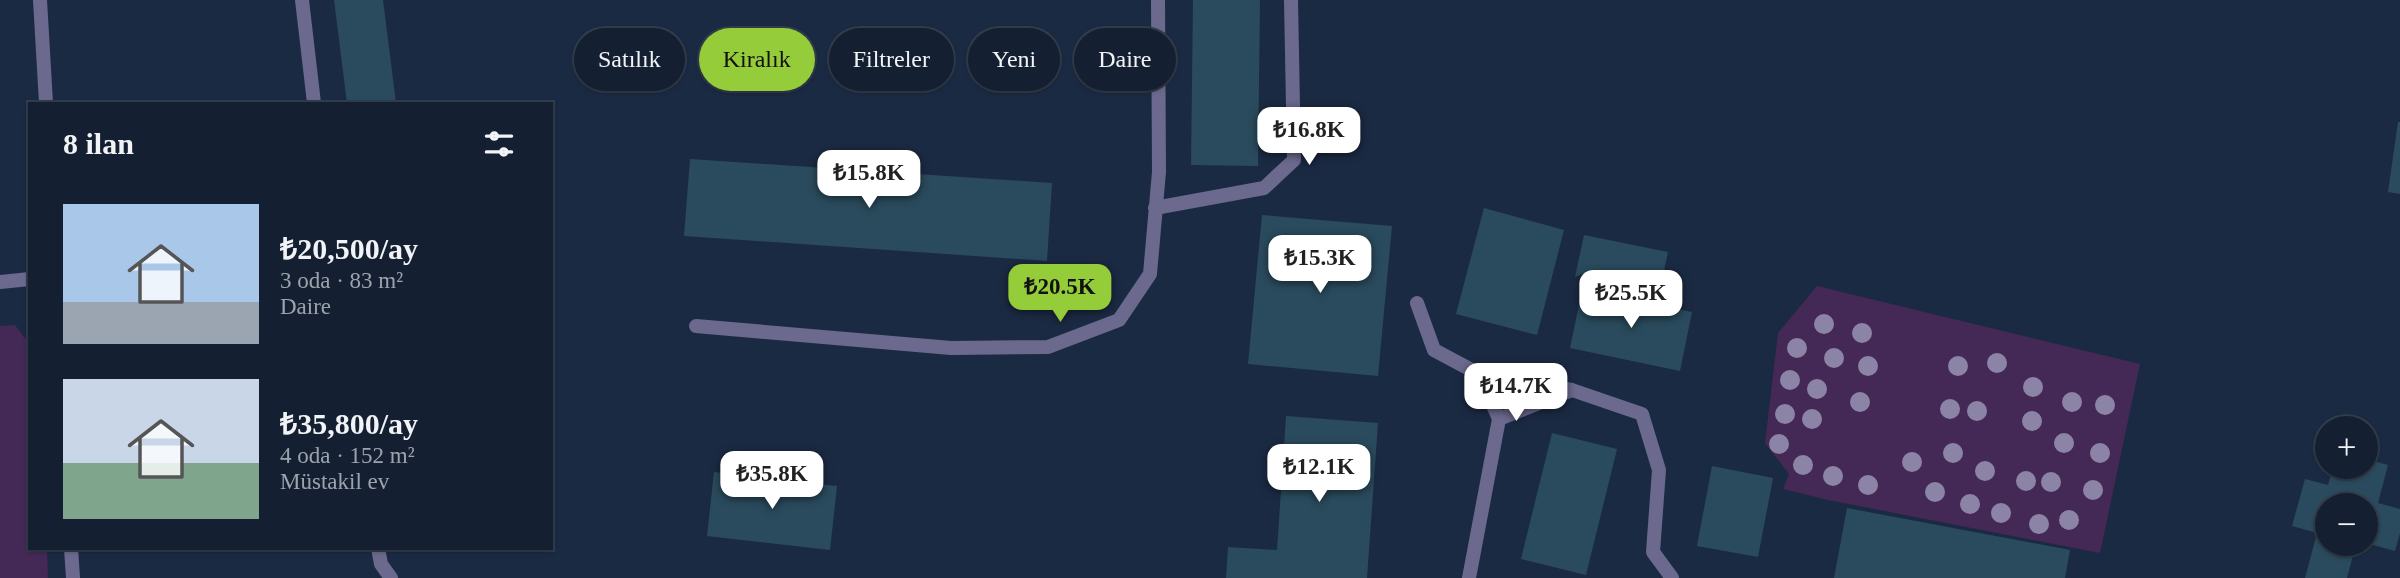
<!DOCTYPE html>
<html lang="tr">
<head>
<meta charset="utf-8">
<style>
  body { margin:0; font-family:"Times New Roman",serif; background:#212d3e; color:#f1f3f6; height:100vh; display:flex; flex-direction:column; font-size:26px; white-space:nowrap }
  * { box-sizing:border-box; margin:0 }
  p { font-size:23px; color:#9da3ac }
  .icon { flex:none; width:38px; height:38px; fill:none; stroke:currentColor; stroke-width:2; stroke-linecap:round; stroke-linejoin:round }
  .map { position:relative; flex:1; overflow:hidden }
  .details { position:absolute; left:28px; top:102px; width:525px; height:448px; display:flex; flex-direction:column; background:#142032; border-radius:0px; box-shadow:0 2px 5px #0004,0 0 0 2px #333e4d }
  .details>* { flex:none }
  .guide { position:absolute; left:574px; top:28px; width:665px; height:63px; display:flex; gap:14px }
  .buttons { position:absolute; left:2315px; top:416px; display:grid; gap:14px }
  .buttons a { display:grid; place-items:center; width:63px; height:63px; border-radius:50%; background:#142032; box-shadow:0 2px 5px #0004,0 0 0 2px #333e4d; font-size:35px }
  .price { position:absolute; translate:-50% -60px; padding:0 16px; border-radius:14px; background:#fff; color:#222; font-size:23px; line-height:46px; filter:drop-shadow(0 2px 4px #0008) }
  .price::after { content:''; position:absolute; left:50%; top:42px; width:21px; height:16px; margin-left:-10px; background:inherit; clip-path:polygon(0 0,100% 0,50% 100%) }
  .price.active { background:#95cc3a; color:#111 }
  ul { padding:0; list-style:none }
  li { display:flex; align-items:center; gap:21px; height:175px; padding:0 35px }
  li span { display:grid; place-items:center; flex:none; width:196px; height:140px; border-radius:0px; color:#555 }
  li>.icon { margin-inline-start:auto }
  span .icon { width:84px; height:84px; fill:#fffc; stroke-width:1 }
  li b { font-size:30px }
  h2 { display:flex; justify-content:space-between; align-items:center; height:84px; padding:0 35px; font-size:30px }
  .tag { padding:0 24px; border-radius:32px; background:#142032; box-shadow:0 2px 5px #0004,0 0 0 2px #333e4d; font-size:24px; line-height:63px }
  .tag.active { background:#95cc3a; color:#111 }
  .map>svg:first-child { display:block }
</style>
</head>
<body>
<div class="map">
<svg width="2400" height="578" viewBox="0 0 2400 578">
  <rect width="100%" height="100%" fill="#1b2a43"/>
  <path fill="#442855" d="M1817,286l323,78 -40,189 -272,-53 -45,-11 6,-15 -24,-31 13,-110z
    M15,325l15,20v203h17l1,30h-48v-252z"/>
  <path fill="#2a4b5d" d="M334,0h49l13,103h-49z
    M1193,0h67l-2,166 -67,-1z
    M2398,122h2v72l-12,-2z
    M690,159l362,24 -5,78 -363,-25z
    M1484,208l80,22 -27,105 -81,-21z
    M1262,215l130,11 -14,150 -130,-12z
    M1584,235l84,17 -9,42 -77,-20 -7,3z
    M1582,290l110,22 -12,59 -110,-23z
    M1286,416l92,7 -11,155h-141l2,-31 49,3z
    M1552,433l65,16 -31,126 -65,-16z
    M2366,459l22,6 -10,38 22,6v24l-5,18 -29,-8v-37h-38v38h28l-9,34h-42l12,-45 -25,-7 13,-47 23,6 5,-18h33z
    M1712,466l61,12 -15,79 -61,-11z
    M714,472l123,14 -7,64 -123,-14z
    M1847,508l223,42 -5,28h-231z"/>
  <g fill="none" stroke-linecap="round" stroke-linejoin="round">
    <path stroke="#6b6a8e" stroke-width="14" d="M302,0l12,103
      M1155,208l109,-20 30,-28 -3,-160
      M0,282l30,-3
      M1417,303l17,47 45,24 20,45 -30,159
      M696,326l255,22 97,-1 71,-27 31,-46 9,-102 -1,-172
      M1479,374l93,16 -73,29
      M1572,390l70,24 17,56 -6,82 19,26
      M378,548l3,16 10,14"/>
    <path stroke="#6b6a8e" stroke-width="14" d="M40,0l6,103
      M71,548l2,30"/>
  </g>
  <g fill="#8b84a6">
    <circle cx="1824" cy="324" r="10"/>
    <circle cx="1862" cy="333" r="10"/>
    <circle cx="1797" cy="348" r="10"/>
    <circle cx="1834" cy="358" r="10"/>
    <circle cx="1997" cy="363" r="10"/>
    <circle cx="1868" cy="366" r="10"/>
    <circle cx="1958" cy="366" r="10"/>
    <circle cx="1790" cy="380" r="10"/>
    <circle cx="2033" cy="387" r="10"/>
    <circle cx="1817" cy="389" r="10"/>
    <circle cx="1860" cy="402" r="10"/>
    <circle cx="2072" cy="402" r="10"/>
    <circle cx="2105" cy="405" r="10"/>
    <circle cx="1950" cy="409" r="10"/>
    <circle cx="1977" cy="411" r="10"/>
    <circle cx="1785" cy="414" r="10"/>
    <circle cx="1812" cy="419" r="10"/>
    <circle cx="2032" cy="421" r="10"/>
    <circle cx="2064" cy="443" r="10"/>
    <circle cx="1779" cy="444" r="10"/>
    <circle cx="1953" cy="453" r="10"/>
    <circle cx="2100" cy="453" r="10"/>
    <circle cx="1912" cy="462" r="10"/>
    <circle cx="1803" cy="465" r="10"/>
    <circle cx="1985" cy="471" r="10"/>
    <circle cx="1833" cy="476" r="10"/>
    <circle cx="2026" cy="481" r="10"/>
    <circle cx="2051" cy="482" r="10"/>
    <circle cx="1868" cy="485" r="10"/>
    <circle cx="2093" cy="490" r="10"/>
    <circle cx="1935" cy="492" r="10"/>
    <circle cx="1970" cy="504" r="10"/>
    <circle cx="2001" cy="513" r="10"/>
    <circle cx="2069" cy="520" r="10"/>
    <circle cx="2039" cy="524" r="10"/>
  </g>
</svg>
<div class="buttons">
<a>+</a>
<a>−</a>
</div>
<b class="price" style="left:1309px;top:167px">₺16.8K</b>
<b class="price" style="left:869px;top:210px">₺15.8K</b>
<b class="price" style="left:1320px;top:295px">₺15.3K</b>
<b class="price active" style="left:1060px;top:324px">₺20.5K</b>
<b class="price" style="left:1631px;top:330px">₺25.5K</b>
<b class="price" style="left:1516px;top:423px">₺14.7K</b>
<b class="price" style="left:1319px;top:504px">₺12.1K</b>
<b class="price" style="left:772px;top:511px">₺35.8K</b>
<div class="guide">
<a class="tag">Satılık</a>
<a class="tag active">Kiralık</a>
<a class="tag">Filtreler</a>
<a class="tag">Yeni</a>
<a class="tag">Daire</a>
</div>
<section class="details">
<h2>8 ilan<svg class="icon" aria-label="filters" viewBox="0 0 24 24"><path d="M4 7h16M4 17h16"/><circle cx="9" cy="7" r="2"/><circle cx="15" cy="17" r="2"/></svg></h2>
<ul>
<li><span style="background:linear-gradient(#a9c7e8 70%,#9aa5b1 0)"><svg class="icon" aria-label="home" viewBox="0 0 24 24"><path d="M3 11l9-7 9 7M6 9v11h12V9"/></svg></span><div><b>₺20,500/ay</b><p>3 oda · 83 m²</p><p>Daire</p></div></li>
<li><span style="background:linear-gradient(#c9d6e8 60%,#7fa58c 0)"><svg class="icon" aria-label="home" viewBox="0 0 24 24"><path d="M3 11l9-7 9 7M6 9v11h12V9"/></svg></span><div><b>₺35,800/ay</b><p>4 oda · 152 m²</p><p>Müstakil ev</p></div></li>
</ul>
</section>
</div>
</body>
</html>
